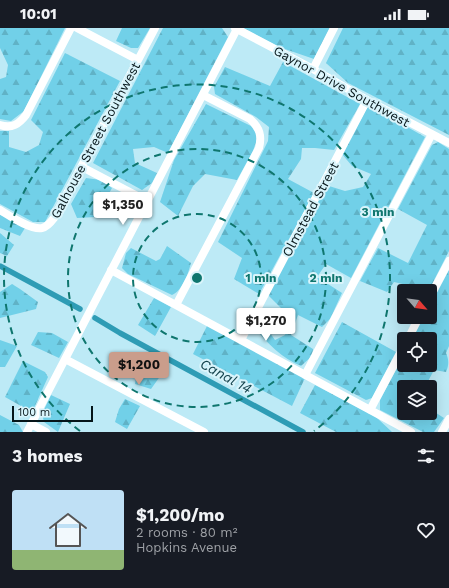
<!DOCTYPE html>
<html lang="en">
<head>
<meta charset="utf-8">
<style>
  body { margin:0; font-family:"Work Sans",sans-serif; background:#242831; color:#f1f3f6; height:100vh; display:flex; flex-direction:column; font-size:15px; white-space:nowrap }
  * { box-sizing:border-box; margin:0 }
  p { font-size:13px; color:#9ea1a6 }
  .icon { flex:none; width:22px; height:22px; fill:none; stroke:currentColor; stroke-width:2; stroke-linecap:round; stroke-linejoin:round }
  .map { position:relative; height:404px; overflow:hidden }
  .drawer { display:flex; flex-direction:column; background:#171b24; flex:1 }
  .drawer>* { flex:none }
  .needle { width:26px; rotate:118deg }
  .controls { position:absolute; left:397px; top:256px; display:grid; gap:8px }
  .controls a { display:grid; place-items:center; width:40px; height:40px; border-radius:4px; background:#171b24; box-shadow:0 4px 16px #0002; font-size:20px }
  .scale { position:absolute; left:12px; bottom:10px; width:81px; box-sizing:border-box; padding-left:4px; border:2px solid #051519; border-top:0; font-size:11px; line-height:14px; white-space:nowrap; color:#051519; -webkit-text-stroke:3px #d9f4fb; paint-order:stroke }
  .price { position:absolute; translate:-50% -34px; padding:0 9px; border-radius:4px; background:#fff; color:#222; font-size:13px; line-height:26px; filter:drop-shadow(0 1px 2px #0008) }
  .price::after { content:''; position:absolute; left:50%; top:24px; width:12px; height:9px; margin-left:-6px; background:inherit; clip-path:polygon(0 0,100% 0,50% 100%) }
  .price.on { background:#ca9d8b; color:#111 }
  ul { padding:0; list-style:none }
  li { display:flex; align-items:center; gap:12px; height:100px; padding:0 12px }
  li span { display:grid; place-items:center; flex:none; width:112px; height:80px; border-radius:4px; color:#555 }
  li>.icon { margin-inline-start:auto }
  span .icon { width:48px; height:48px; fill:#fffc; stroke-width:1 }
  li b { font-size:17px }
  h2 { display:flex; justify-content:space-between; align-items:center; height:48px; padding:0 12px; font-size:17px }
  .status { display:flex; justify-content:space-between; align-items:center; height:28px; padding:0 20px; background:#171b24; direction:ltr }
  .status svg { height:11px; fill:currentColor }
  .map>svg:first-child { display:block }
</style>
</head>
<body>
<div class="status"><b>10:01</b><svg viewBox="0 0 49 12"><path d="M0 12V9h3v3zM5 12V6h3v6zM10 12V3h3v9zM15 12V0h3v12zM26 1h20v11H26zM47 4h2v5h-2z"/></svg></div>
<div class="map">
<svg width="449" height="404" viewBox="0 0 449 404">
  <defs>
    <pattern id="forest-firs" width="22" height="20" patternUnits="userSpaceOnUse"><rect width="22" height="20" fill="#71d0e8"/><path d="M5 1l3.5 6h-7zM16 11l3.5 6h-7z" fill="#60b2c6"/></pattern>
  </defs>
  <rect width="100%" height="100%" fill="#bdeaf6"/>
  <path fill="url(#forest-firs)" d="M0,0h65l-41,83 -13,10 -11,-2v-40l6,-2 2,-12 -8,-17z
    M122,0h28l-12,20h-7l-15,-7z
    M163,0h59l6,9 -60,116 -14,-6 -21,2 2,14 22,10 -5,10 -10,7 -49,-27z
    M243,0h87l-16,31 -35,-12z
    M343,0h106v107l-101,-52 -22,-20z
    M65,25l55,28 -75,141h-12l-33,-18v-73h9v16l17,5 13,-7 4,-13 -12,-12z
    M283,34l77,42 -26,46 -19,-2h-13l-1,11 -13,20 26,14 -55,101 -25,-15 8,-21 -24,-16 50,-101 1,-14 -13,-10 -41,-23 -1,-7 11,-20 45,19z
    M206,76l45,22 7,10 -5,15 -16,29 -32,-6 -12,12 -15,30 -18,-14 14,-42z
    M370,78l55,31 -74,141 -25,-14 -9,13 25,16 -12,26 -8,8 -24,-12 -7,20 22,14 -1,7 -11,10c-19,-8 -33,-22 -47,-39l6,-8 15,21 10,-5 8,-21 -12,-6 -13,-13 53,-100 8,-9 16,5 18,-4 8,-13 -19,-8 -10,-12 25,-46z
    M438,114l11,7v102l-20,39 -35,-8 -7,10 -27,-11 18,-33 30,15 19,-38 -29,-16 34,-64z
    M86,150l15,2 11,8 -16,29 -19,1 -6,-14z
    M0,186l25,14 -5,8 -20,-8z
    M0,205l14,12 -7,11 -7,-3z
    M167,218l24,17c-3,11 -8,27 -19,32l-44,-21 -6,-6 4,-15 5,-5 25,13 4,-2z
    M449,242v76l-3,7c3,7 3,12 0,19l-12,-2 -9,17h-21v26h26v-4l14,9 -10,14h-11l-43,-22v-10l24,-45v10h26v-26h-18l12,-22h6v-11z
    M12,256l8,5 18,13 -2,7 -36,9v-26z
    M154,270l17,9 -16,29 -17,-11z
    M342,294l54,30 -24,46 -6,2 -51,-27z
    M208,296l97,54 -13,28 -99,-52z
    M38,304l14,1 16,9 -9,16 -28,-13z
    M0,312l17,6 -12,21h-5z
    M147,329l9,6 5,12 -10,14 -16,-5 2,-15z
    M23,333l22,11 3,5 -14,31 -4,3 -25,-14z
    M315,357l61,32 16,15h-56l-36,-19z
    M51,367l19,9 -12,28 -14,-10 -2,-8z
    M125,371l15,7 -13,23 -12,-7 4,-13z
    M0,387l19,10 4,7h-23z"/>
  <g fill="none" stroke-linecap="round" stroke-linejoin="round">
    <path stroke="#2e9cb5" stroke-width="5.5" d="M0,238l80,43
      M95,290l25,15 183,99"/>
    <path stroke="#fff" stroke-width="8" d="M77,0l61,32
      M235,0l78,41 54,31 82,43
      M313,41l21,-41
      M0,97c12,4 19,-1 26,-10l45,-87
      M82,139l65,34
      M0,182c10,6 30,20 42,18 5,-1 9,-6 12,-10l101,-190
      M111,242l300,162
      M430,269l19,-36
      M176,277l83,-157c3,-12 1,-20 -9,-29l-47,-24
      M408,311l11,-22
      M241,312l126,-240
      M65,331l139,73
      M305,347l127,-241
      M370,382l34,-64
      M31,396l15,8
      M27,404l210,-403
      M442,404l7,-13"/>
  </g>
  <g fill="none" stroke="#0f766e" stroke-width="2" stroke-dasharray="7 5">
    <circle cx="197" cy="250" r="64"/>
    <circle cx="197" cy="250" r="129"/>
    <path d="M80 403A193 193 0 1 1 314 403"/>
  </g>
  <g text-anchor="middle" stroke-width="4" stroke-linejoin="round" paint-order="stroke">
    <g font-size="13" fill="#051519" stroke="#d9f4fb">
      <text transform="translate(342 58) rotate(29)" y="5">Gaynor Drive Southwest</text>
      <text transform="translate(95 112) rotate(-62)" y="5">Galhouse Street Southwest</text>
      <text transform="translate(310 181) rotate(-62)" y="5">Olmstead Street</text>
    </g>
    <g font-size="14" font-style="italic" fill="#15444e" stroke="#d9f4fb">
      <text transform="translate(226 348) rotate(29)" y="5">Canal 14</text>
    </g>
  </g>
  <circle cx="197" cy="250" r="6" fill="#0f766e" stroke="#d9f4fb" stroke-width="2"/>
  <g font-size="12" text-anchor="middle" font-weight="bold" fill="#0f766e" stroke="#d9f4fb" stroke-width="4" stroke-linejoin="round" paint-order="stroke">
    <text x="378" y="188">3 min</text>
    <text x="261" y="254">1 min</text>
    <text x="326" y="254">2 min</text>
  </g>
</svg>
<div class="controls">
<a><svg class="needle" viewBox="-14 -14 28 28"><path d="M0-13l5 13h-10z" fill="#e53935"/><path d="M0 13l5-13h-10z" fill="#9ea1a6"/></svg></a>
<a><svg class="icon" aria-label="locate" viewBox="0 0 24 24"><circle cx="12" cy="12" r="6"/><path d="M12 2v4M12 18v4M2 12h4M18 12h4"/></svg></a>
<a><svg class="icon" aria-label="layers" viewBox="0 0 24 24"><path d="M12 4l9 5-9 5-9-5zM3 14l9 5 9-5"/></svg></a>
</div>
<div class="scale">100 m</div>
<b class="price" style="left:123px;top:198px">$1,350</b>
<b class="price" style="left:266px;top:314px">$1,270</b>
<b class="price on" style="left:139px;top:358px">$1,200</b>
</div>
<section class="drawer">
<h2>3 homes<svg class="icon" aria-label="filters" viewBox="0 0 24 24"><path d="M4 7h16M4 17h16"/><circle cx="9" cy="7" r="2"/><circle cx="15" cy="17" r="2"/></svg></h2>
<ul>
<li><span style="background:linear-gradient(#bfe0f5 75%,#8fb573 0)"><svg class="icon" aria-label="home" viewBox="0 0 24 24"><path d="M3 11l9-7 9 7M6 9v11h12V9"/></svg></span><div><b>$1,200/mo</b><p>2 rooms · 80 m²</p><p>Hopkins Avenue</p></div><svg class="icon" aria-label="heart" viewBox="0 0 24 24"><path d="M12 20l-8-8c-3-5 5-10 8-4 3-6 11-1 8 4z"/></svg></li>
</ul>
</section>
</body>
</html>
